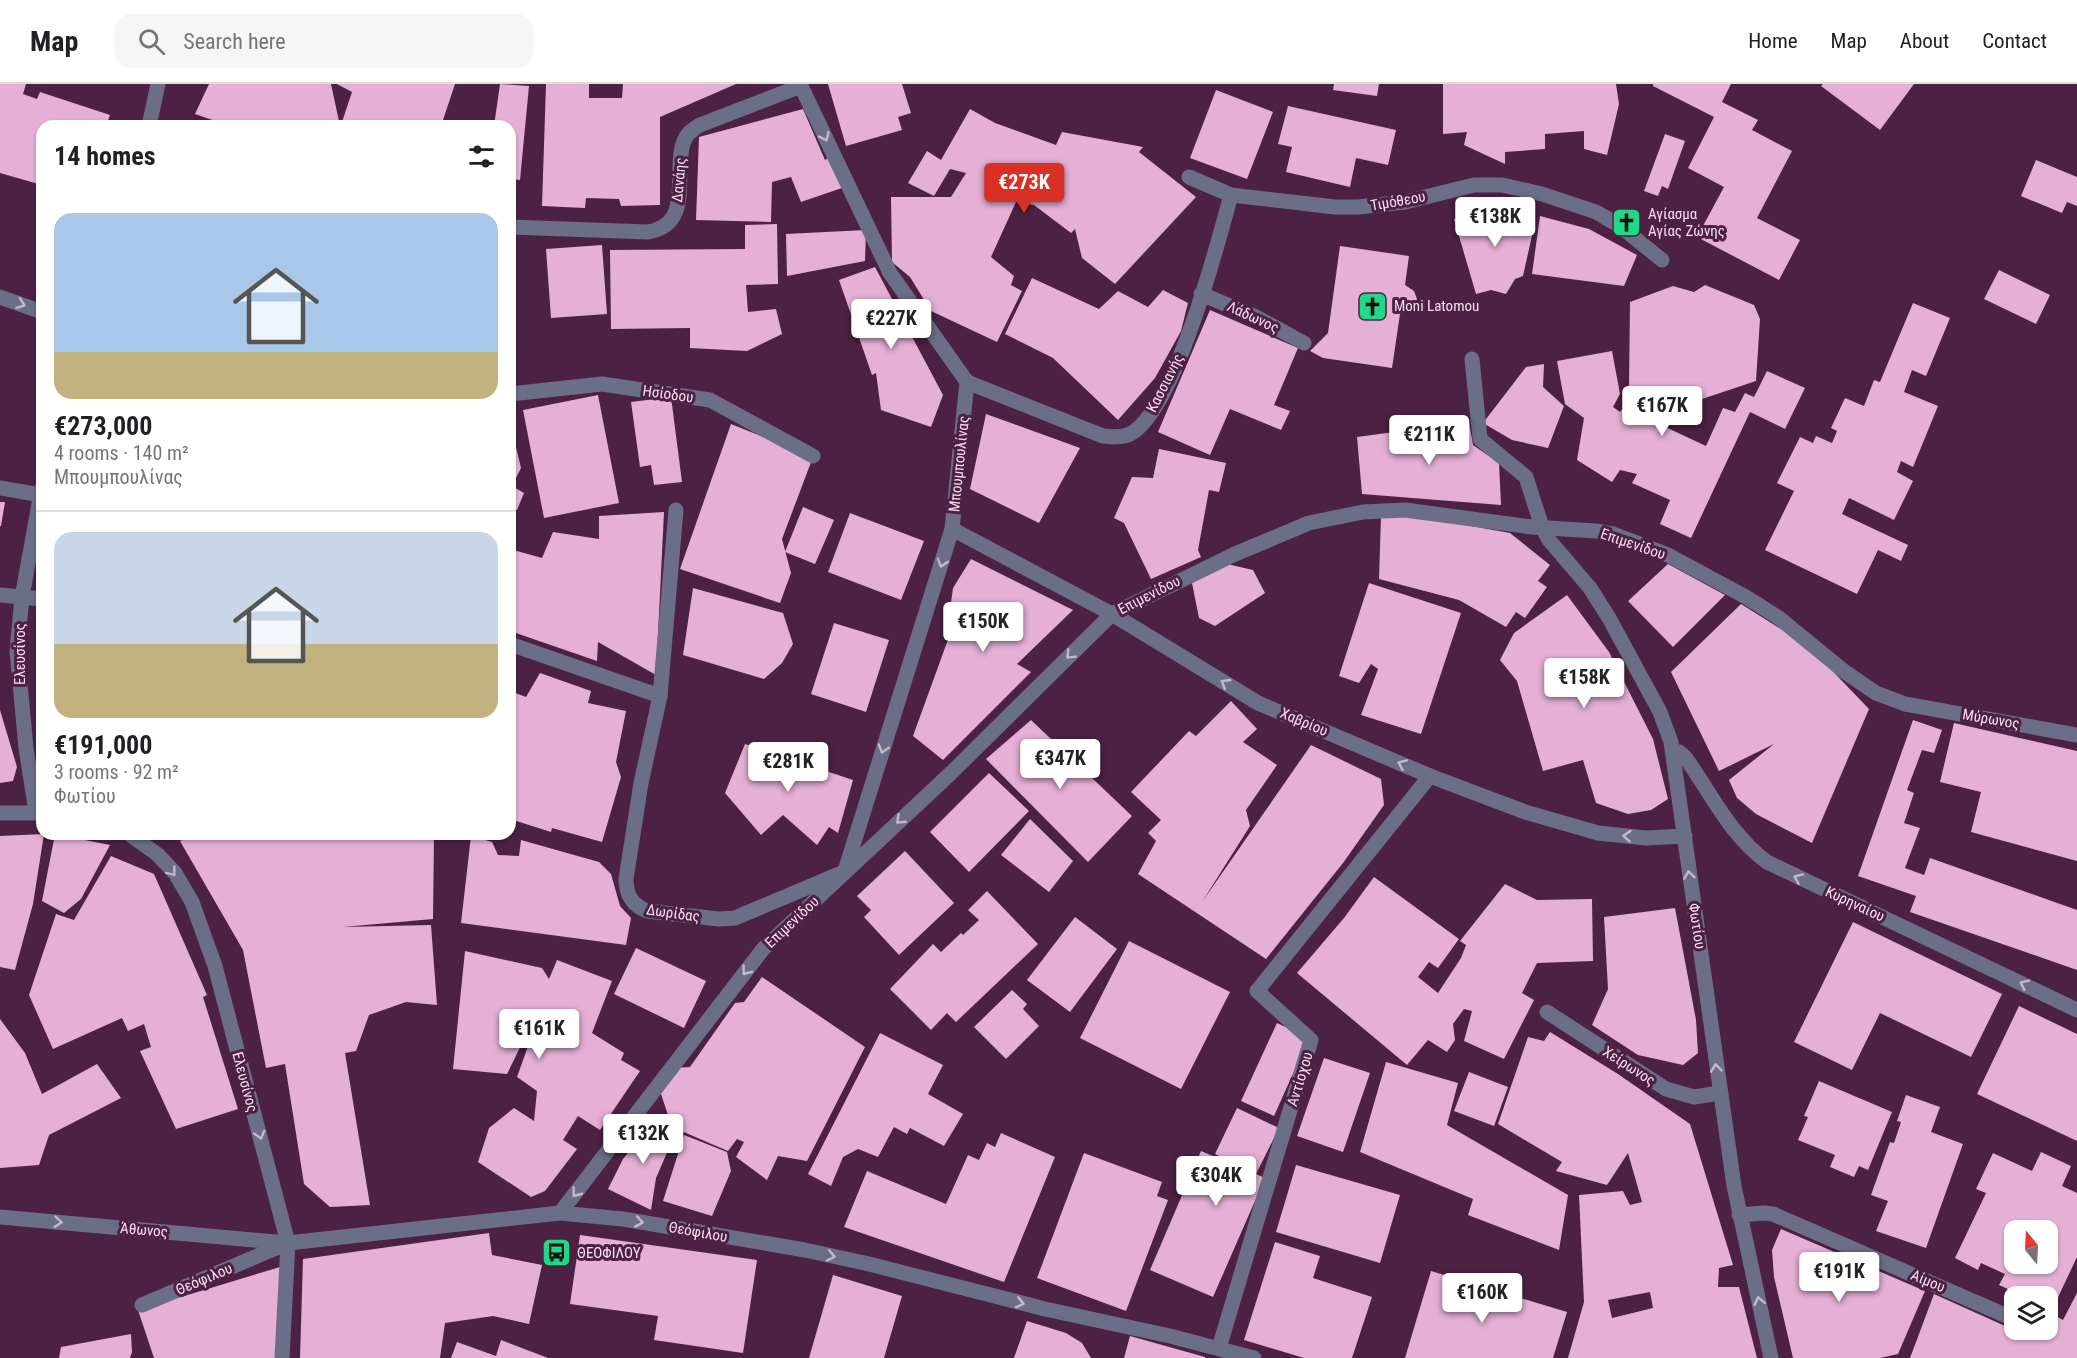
<!DOCTYPE html>
<html lang="en">
<head>
<meta charset="utf-8">
<style>
  body { margin:0; font-family:"Roboto Condensed",sans-serif; background:#f6f6f6; color:#202124; height:100vh; display:flex; flex-direction:column; font-size:22px; white-space:nowrap }
  * { box-sizing:border-box; margin:0 }
  p { font-size:20px; color:#757577 }
  .icon { flex:none; width:33px; height:33px; fill:none; stroke:currentColor; stroke-width:2; stroke-linecap:round; stroke-linejoin:round }
  .map { position:relative; flex:1; overflow:hidden }
  .panel { position:absolute; left:36px; top:36px; width:480px; height:720px; display:flex; flex-direction:column; background:#fff; border-radius:18px; box-shadow:0 2px 4px #0004 }
  .panel>* { flex:none }
  .needle { width:39px; rotate:342deg }
  .tools { position:absolute; left:2004px; top:1136px; display:grid; gap:12px }
  .tools a { display:grid; place-items:center; width:54px; height:54px; border-radius:12px; background:#fff; box-shadow:0 2px 4px #0004; font-size:30px }
  .price { position:absolute; translate:-50% -51px; padding:0 14px; border-radius:6px; background:#fff; color:#222; font-size:20px; line-height:39px; filter:drop-shadow(0 2px 3px #0008) }
  .price::after { content:''; position:absolute; left:50%; top:36px; width:18px; height:14px; margin-left:-9px; background:inherit; clip-path:polygon(0 0,100% 0,50% 100%) }
  .price.selected { background:#d93025; color:#fff }
  ul { padding:0; list-style:none }
  li { display:grid; align-content:center; gap:12px; height:318px; padding:0 18px }
  li+li { border-top:2px solid #e0e0e0 }
  li span { display:grid; place-items:center; height:186px; border-radius:18px; color:#555 }
  li>.icon { margin-inline-start:auto }
  span .icon { width:108px; height:108px; fill:#fffc; stroke-width:1 }
  li b { font-size:26px }
  h2 { display:flex; justify-content:space-between; align-items:center; height:72px; padding:0 18px; font-size:26px }
  header { display:flex; align-items:center; gap:36px; box-sizing:border-box; height:84px; padding:0 30px; background:#fff; border-bottom:2px solid #e0e0e0 }
  header strong { font-size:28px }
  nav { display:flex; gap:33px; margin-inline-start:auto; font-size:21px }
  .search { width:420px; height:54px; background:#f6f6f6; display:flex; align-items:center; gap:15px; box-sizing:border-box; padding:0 21px; border-radius:18px; color:#757577; font-size:22px }
  .map>svg:first-child { display:block }
</style>
</head>
<body>
<header>
<strong>Map</strong>
<div class="search"><svg class="icon" aria-label="search" viewBox="0 0 24 24"><circle cx="10" cy="10" r="6"/><path d="M15 15l6 6"/></svg>Search here</div>
<nav><a>Home</a><a>Map</a><a>About</a><a>Contact</a></nav>
</header>
<div class="map">
<svg width="2077" height="1274" viewBox="0 0 2077 1274">
  <rect width="100%" height="100%" fill="#4d2143"/>
  <path fill="#e5afd6" fill-rule="evenodd" d="M0,0h26l-3,10 14,5 3,-7 70,23 -4,11h-64v59l-42,-12z
    M209,0h122l9,42h-110l-35,-12z
    M337,0h118l-14,42 -100,-1 11,-33z
    M500,0l29,2 -9,94 -10,-1v-53h-16z
    M546,0h43v14h33l1,-14h113l-76,33v88l-39,1 -2,-7 -33,-1 -1,10 -43,-2z
    M828,0h74l9,29 -13,4 4,13 -56,16z
    M1334,0h45l-2,12 -44,-6z
    M1443,0h173l3,20 -12,51 -23,-6v-18l-39,3v15l-40,3v12l-41,-19 3,-13 -24,2z
    M1653,0h78l-9,18 36,18 -6,10 40,21 -35,67 43,22 -21,40 -82,-43 27,-50 -36,-19 26,-51 -61,-31z
    M1823,0h91l-34,46 -59,-44z
    M1216,6l57,22 -26,67 -57,-21z
    M1288,22l108,24 -8,35 -32,-7 -6,29 -64,-15 6,-25 -14,-3z
    M803,25l22,51 5,-3 12,31 -41,14 -10,-25 -19,5 -1,40 -75,-2 3,-83z
    M970,25l25,14 61,22 6,-13 81,15 -4,5 57,45 -81,87 -33,-26 -7,-29 -4,4 -37,-28 -18,-3 -25,55 23,19 -3,9 11,6 -25,51 -66,-31 -21,-34 -18,-15 -1,-65h60l15,-24 -16,-4 -16,27 -26,-13 19,-32 14,9z
    M1665,50l20,7 -17,48 -6,-3 -4,10 -14,-5z
    M2036,76l41,17v29l-10,-4 -5,11 -41,-17z
    M1485,124l50,14 -12,54 -8,3 -9,15 -15,-4 -15,4 -22,-75z
    M1540,132l49,13 48,26 -13,31 -92,-12z
    M777,140l1,60 -32,1 2,27 28,-3 6,25 -35,17 -57,-3v-20l-79,1 -1,-79 135,-1v-24z
    M866,146l-1,31 -78,15 -1,-42z
    M602,161l5,69 -56,4 -5,-69z
    M1340,162l69,10 -4,29 9,6 3,8 -7,13 -10,2 -8,54 -69,-10 -13,-7 18,-18z
    M875,183l68,128 -12,32 -50,-17 -5,-37 -4,2 -33,-95z
    M1999,186l51,25 -14,29 -52,-25z
    M1032,194l67,31 19,-18 30,16 15,-17 25,13 -7,28 -26,47 -37,42 -65,-62 -48,-24z
    M1705,201l49,20 6,14 -4,62 -57,19 -10,-6 -12,10 -48,-18 1,-84 43,-16 21,6z
    M1913,219l37,15 -24,58 -14,-6 -8,22 34,14 -25,61 -12,-6 -4,11 16,9 -19,39 -45,-22 -7,16 66,31 -7,16 -23,-11 -21,44 -92,-44 29,-59 -17,-8 23,-46 13,6 3,-7 16,7 5,-12 -6,-3 14,-30 19,8 10,-26 6,2z
    M1210,226l88,38 -24,57 16,6 -9,19 -51,-21 -20,46 -52,-23z
    M1612,267l8,43 -7,13 7,5 11,-14 32,18 -4,8 47,22 17,-38 12,4 10,-19 9,4 13,-26 38,17 -20,41 -35,-17 -59,126 -31,-14 10,-24 -38,-17 5,-9 -17,-4 -8,12 -35,-22 7,-42 -19,-14 -8,-43z
    M1544,280l-1,23 21,19 -16,42 -36,-8 -29,-17 43,-56z
    M598,311l21,108 -75,15 -21,-108z
    M671,313l11,85 -28,3 -3,-20 -11,2 -9,-65z
    M986,330l94,34 -41,75 -69,-34z
    M510,338l11,46 -9,18 12,7 -7,17 -7,-1z
    M1469,338l4,23 26,18 2,42 -139,-11 -5,-57z
    M731,340l82,33 -31,82 9,34 -11,30 -100,-34z
    M1159,365l67,14 -7,29 -10,-2 -11,60 3,7 -50,22 -27,-56 -10,-5 18,-41 21,1z
    M0,418h5l-4,24h-1z
    M803,423l31,13 -19,44 -30,-12z
    M664,428l-8,163 -58,-33 -1,19 -87,-30v-82l32,9 11,-26 46,7v-23z
    M850,429l74,28 -23,59 -73,-28z
    M1405,430l105,19 40,32 -12,16 9,6 -22,31 -9,-6 -10,15 -47,-27 -80,-21 2,-63z
    M971,475l102,51 -56,54 14,8 -88,88 -30,-24 41,-113 -5,-7 4,-28z
    M1227,480l26,6 12,23 -50,33 -16,-8 -7,-35z
    M1668,480l57,31 -52,52 -45,-46z
    M1369,499l92,30 -40,121 -60,-19 17,-46 -7,-5 -12,19 -20,-7z
    M693,504l90,25 10,31 -11,19 -18,16 -81,-24z
    M1567,511l42,57 44,87 15,60 -17,11 -23,4 -32,-11 -13,-43 -40,11 -26,-90 -17,-21 14,-27z
    M1741,520l48,30 30,23 50,52 -57,134 -56,-29 -19,-16 -8,-18 45,-36 -55,27 -48,-99z
    M834,539l55,17 -23,72 -55,-18z
    M510,582l6,2 -5,19h-1z
    M540,589l51,18 -3,12 38,8 -10,51 5,15 -19,65 -50,-14 -1,4 -41,-13v-128l16,6z
    M1231,617l26,28 -14,13 34,23 -31,45 4,16 -48,76 109,-157 70,34 3,26 -41,58 -77,96 -128,-85 18,-33 -8,-8 13,-13 -30,-28 58,-61 7,5z
    M0,626l17,57 -4,14 -13,2z
    M1031,636l101,96 -44,46 -102,-103z
    M1913,636l29,10 -8,23 -12,-3 -15,40 7,3 -10,30 16,5 -15,40 19,7 6,-17 147,52v60l-167,-58 6,-16 -58,-20z
    M1954,639l123,28v110l-106,-29 10,-40 -41,-10z
    M745,660l108,36 -15,53 -9,-6 -12,18 -34,-30 -22,20 -36,-42z
    M989,689l40,38 -60,61 -39,-40z
    M1030,735l43,42 -24,31 -48,-37z
    M44,750l-11,70 -18,66 -15,-3v-131z
    M55,750l55,11 -29,54 -17,14 -22,-12z
    M194,750h240l-1,85 -90,8 88,-2 6,80 -31,-3 -37,13 -13,36 -11,2 25,152 -40,2 -26,-23 -19,-120 -19,4 -23,-118 -63,-109z
    M471,752l21,6 6,13 21,1 2,-16 78,22 12,12 9,32 11,12 -5,27 -165,-22z
    M905,767l49,52 -55,52 -35,-38 7,-7 -14,-14z
    M111,772l43,18 53,121 -4,2 35,112 -62,20 -36,-78 11,-4 -7,-23 -16,7 -6,-13 -69,31 -24,-54 27,-81 18,6z
    M1374,793l85,62 -21,29 -9,-6 -11,15 20,16 23,-35 5,-13 -6,-4 45,-57 32,16 55,-1 1,62 -56,2 -15,30 12,7 -30,59 -40,-18 8,-30 -8,-2 -11,15 2,16 -8,12 -19,-12 -21,25 -110,-92 47,-55z
    M987,807l51,53 -82,78 -9,-9 -16,17 -41,-41 43,-45 8,8 20,-19 2,2 16,-15 -11,-10z
    M1675,824l21,112 2,33 -15,12 -45,-10 -46,-30 16,-36 -4,-72z
    M1075,833l42,32 -47,63 -43,-32z
    M1853,838l149,72 -31,63 -91,-44 -28,57 -58,-28z
    M1129,857l101,51 -49,97 -101,-51z
    M636,864l70,33 -22,47 -70,-34z
    M465,867l77,17 7,11 8,-19 55,21 -20,52 32,20 -3,7 19,11 -40,59 -22,-14 -15,24 14,9 -32,42 -14,6 -53,-35 11,-34 25,-20 20,13 3,-30 -20,-14 14,-39 8,4 6,-11 -13,-8 -25,51 -54,-5z
    M762,893l103,70 -58,114 -29,-5 -11,24 -31,-23 8,-15 -7,-3 -9,12 -56,-24 -13,-39 16,-20 15,-1 45,-64 9,-1z
    M1012,906l15,14 -4,5 16,17 -33,33 -32,-32z
    M2019,922l58,28v107l-100,-47z
    M0,935l25,34 17,41 55,-30 24,34 -72,37 -10,30 -39,3z
    M1277,939l32,15 -35,78 -33,-15z
    M1550,948l68,42 72,50 43,141 -14,3 -1,19h21l18,71h-189l16,-56 -5,-107 44,-4 7,14 12,-3 -14,-49 -21,32 -51,-14 6,-9 -64,-38 30,-87 16,4zM1650,1208l3,16 -41,10 -4,-18z
    M880,949l63,32 -15,29 35,20 -19,32 -34,-18 -3,6 -13,-7 -16,30 -20,-8 -15,8 -12,29 -23,-12z
    M1324,974l46,15 -27,79 -46,-16z
    M1386,978l72,21 -11,42 121,70 -9,55 -91,-35 5,-16 -113,-47z
    M1469,988l39,15 -14,39 -40,-15z
    M1819,997l73,31 -24,58 -9,-4 -5,11 -24,-10 5,-12 -37,-15 10,-23 -4,-1z
    M1906,1011l34,12 -9,25 32,12 -37,104 -50,-17 12,-30 -17,-6 19,-53 4,1 7,-21 -4,-1z
    M1237,1024l42,20 -23,46 9,4 -52,119 -63,-27 51,-119 52,22 -38,-19z
    M656,1034l20,14 -20,46 -5,32 -43,-21 15,-30z
    M1001,1049l54,24 -51,125 -160,-55 23,-56 79,33 22,-49 11,5 8,-17 8,4z
    M684,1051l43,17 4,19 -19,45 -49,-15z
    M2041,1068l30,14 -9,20 15,7v64l-25,53 -4,-3v-11h-25l-24,-11 6,-11 -24,-11 -3,7 -23,-12 31,-65 -10,-4 17,-36 39,18zM2014,1146h34v33h-34z
    M1084,1069l78,29 -5,14 11,4 -42,111 -89,-33z
    M1296,1081l104,30 -20,68 -104,-31z
    M1781,1145l144,62 -27,63 -18,4h-87l-19,-81 -2,-27z
    M489,1149l3,22 50,10 -13,59 -36,-8 -48,7 -5,35h-140l3,-99z
    M580,1151l177,25 -14,93 -89,-13 4,-24 -88,-12z
    M1275,1158l45,14 -7,22 59,19 -20,61h-48l-60,-18z
    M280,1183l-2,91h-124l-16,-48z
    M1431,1187l136,41 -14,46h-148z
    M833,1191l69,21 -18,62h-75z
    M2077,1209v65h-167l24,-64 102,46 7,-11h5v-8l4,-7 11,6z
    M1027,1237l39,12 16,10 9,15h-77z
    M131,1250l1,18 -2,6h-71l2,-11z
    M1130,1252l75,21v1h-81z
    M501,1256l47,18h-97l6,-16 39,14z"/>
  <g fill="none" stroke-linecap="round" stroke-linejoin="round">
    <path stroke="#6a6e86" stroke-width="15" d="M149,42l9,-42
      M1189,93l42,18 104,12h23l47,-5 69,-17h28l40,9 54,18 24,14 42,34
      M510,143l138,5c47,-8 24,-60 36,-91 3,-8 9,-12 16,-16l101,-39
      M1201,210l53,22 50,27
      M967,298l136,54c9,1 19,2 27,-2 45,-24 87,-188 101,-239
      M660,612l-19,87 -15,96c0,16 6,26 21,32l72,8 16,-1 109,-46
      M1547,928l119,77 28,8 26,-4
      M1739,1131l25,-2 9,1 241,105
      M1219,1264l92,-308 -54,-49 173,-215"/>
    <path stroke="#6a6e86" stroke-width="15" d="M800,0l90,189 77,109 -15,147 -107,342
      M0,213l42,15
      M1472,275l8,80 46,38 16,50 7,13 41,48 19,30 51,94 11,30 63,444 37,172
      M510,310l92,-10 108,16 103,56
      M0,404l41,7
      M952,445l160,85 146,89 172,73 95,36 73,21 48,5 39,-2
      M0,511l42,4
      M510,560l150,52 16,-186
      M1672,667l7,1 6,5c26,36 45,78 82,105l310,148
      M36,728l-10,-64 -9,-97 5,-54 20,-109
      M0,729h42
      M129,750l28,20 18,19 17,29 23,64 73,277 -6,115
      M560,1129l203,-264 188,-176 161,-159 123,-60 74,-31 54,-11 42,-2 127,17 64,4 17,3 55,21 78,42 33,21 66,54 31,21 29,11 172,31
      M0,1133l287,26
      M142,1221l146,-62 272,-30 63,6 182,31 64,14 176,45 125,27 84,22"/>
  </g>
  <defs><path id="oneway-chevron" d="M-2-3.5L2.5 0L-2 3.5" fill="none" stroke-width="1.6" stroke-linecap="round" stroke-linejoin="round" transform="scale(1.5)"/></defs>
  <g stroke="#c8b7cc">
    <use href="#oneway-chevron" transform="translate(825 53) rotate(64)"/>
    <use href="#oneway-chevron" transform="translate(21 220) rotate(20)"/>
    <use href="#oneway-chevron" transform="translate(942 479) rotate(107)"/>
    <use href="#oneway-chevron" transform="translate(1070 571) rotate(135)"/>
    <use href="#oneway-chevron" transform="translate(1225 599) rotate(-149)"/>
    <use href="#oneway-chevron" transform="translate(883 665) rotate(107)"/>
    <use href="#oneway-chevron" transform="translate(1402 680) rotate(-157)"/>
    <use href="#oneway-chevron" transform="translate(900 736) rotate(137)"/>
    <use href="#oneway-chevron" transform="translate(1627 752) rotate(-176)"/>
    <use href="#oneway-chevron" transform="translate(172 788) rotate(52)"/>
    <use href="#oneway-chevron" transform="translate(1689 791) rotate(-97)"/>
    <use href="#oneway-chevron" transform="translate(1798 794) rotate(-156)"/>
    <use href="#oneway-chevron" transform="translate(746 887) rotate(127)"/>
    <use href="#oneway-chevron" transform="translate(2024 900) rotate(-154)"/>
    <use href="#oneway-chevron" transform="translate(1716 984) rotate(-97)"/>
    <use href="#oneway-chevron" transform="translate(260 1051) rotate(75)"/>
    <use href="#oneway-chevron" transform="translate(576 1109) rotate(127)"/>
    <use href="#oneway-chevron" transform="translate(58 1138) rotate(5)"/>
    <use href="#oneway-chevron" transform="translate(639 1138) rotate(10)"/>
    <use href="#oneway-chevron" transform="translate(831 1172) rotate(12)"/>
    <use href="#oneway-chevron" transform="translate(1759 1217) rotate(-102)"/>
    <use href="#oneway-chevron" transform="translate(1020 1219) rotate(14)"/>
  </g>
  <defs>
    <symbol id="church-square" viewBox="-11 -11 22 22"><rect x="-9" y="-9" width="18" height="18" rx="4" fill="#20d887" stroke="#4d2143"/><path d="M-1.2-6h2.4v3.5h3.3v2.4h-3.3V6h-2.4V-.1h-3.3v-2.4h3.3Z" fill="#111"/></symbol>
    <symbol id="bus-square" viewBox="-11 -11 22 22"><rect x="-9" y="-9" width="18" height="18" rx="4" fill="#20d887" stroke="#4d2143"/><path d="M-5-6H5V4H4V6H2V4H-2V6H-4V4H-5ZM-3.5-4V0h7V-4ZM-3.5 1.2v1.5H-2V1.2ZM2 1.2v1.5H3.5V1.2Z" fill="#111"/></symbol>
  </defs>
  <g fill-rule="evenodd">
    <use href="#church-square" x="1610" y="122" width="33" height="33"/>
    <use href="#church-square" x="1356" y="206" width="33" height="33"/>
    <use href="#bus-square" x="540" y="1152" width="33" height="33"/>
  </g>
  <g text-anchor="middle" stroke-width="6" stroke-linejoin="round" paint-order="stroke">
    <g font-size="15" fill="#fbdef2" stroke="#4d2143">
      <text transform="translate(679 96) rotate(-85)" y="5">Δανάης</text>
      <text transform="translate(1398 117) rotate(-10)" y="5">Τιμόθεου</text>
      <text transform="translate(1253 233) rotate(25)" y="5">Λάδωνος</text>
      <text transform="translate(1165 299) rotate(-63)" y="5">Κασσιανής</text>
      <text transform="translate(668 310) rotate(8)" y="5">Ησίοδου</text>
      <text transform="translate(959 380) rotate(-84)" y="5">Μπουμπουλίνας</text>
      <text transform="translate(1633 460) rotate(19)" y="5">Επιμενίδου</text>
      <text transform="translate(1149 511) rotate(-27)" y="5">Επιμενίδου</text>
      <text transform="translate(20 570) rotate(-90)" y="5">Ελευσίνος</text>
      <text transform="translate(1991 635) rotate(10)" y="5">Μύρωνος</text>
      <text transform="translate(1304 638) rotate(23)" y="5">Χαβρίου</text>
      <text transform="translate(1855 820) rotate(25)" y="5">Κυρηναίου</text>
      <text transform="translate(673 829) rotate(8)" y="5">Δωρίδας</text>
      <text transform="translate(792 838) rotate(-43)" y="5">Επιμενίδου</text>
      <text transform="translate(1697 842) rotate(81)" y="5">Φωτίου</text>
      <text transform="translate(1629 982) rotate(33)" y="5">Χείρωνος</text>
      <text transform="translate(1300 995) rotate(-73)" y="5">Αντίοχου</text>
      <text transform="translate(245 998) rotate(75)" y="5">Ελευσίνος</text>
      <text transform="translate(144 1146) rotate(5)" y="5">Άθωνος</text>
      <text transform="translate(698 1148) rotate(10)" y="5">Θεόφιλου</text>
      <text transform="translate(204 1195) rotate(-23)" y="5">Θεόφιλου</text>
      <text transform="translate(1928 1197) rotate(23)" y="5">Αίμου</text>
    </g>
    <g font-size="15" fill="#fbdef2" stroke="#4d2143" text-anchor="start">
      <text x="1648" y="135">Αγίασμα<tspan x="1648" dy="17">Αγίας Ζώνης</tspan></text>
      <text x="1394" y="227">Moni Latomou</text>
      <text x="577" y="1174">ΘΕΟΦΙΛΟΥ</text>
    </g>
  </g>
</svg>
<div class="tools">
<a><svg class="needle" viewBox="-14 -14 28 28"><path d="M0-13l5 13h-10z" fill="#e53935"/><path d="M0 13l5-13h-10z" fill="#757577"/></svg></a>
<a><svg class="icon" aria-label="layers" viewBox="0 0 24 24"><path d="M12 4l9 5-9 5-9-5zM3 14l9 5 9-5"/></svg></a>
</div>
<b class="price selected" style="left:1024px;top:130px">€273K</b>
<b class="price" style="left:1495px;top:164px">€138K</b>
<b class="price" style="left:891px;top:266px">€227K</b>
<b class="price" style="left:1662px;top:353px">€167K</b>
<b class="price" style="left:1429px;top:382px">€211K</b>
<b class="price" style="left:983px;top:569px">€150K</b>
<b class="price" style="left:1584px;top:625px">€158K</b>
<b class="price" style="left:1060px;top:706px">€347K</b>
<b class="price" style="left:788px;top:709px">€281K</b>
<b class="price" style="left:539px;top:976px">€161K</b>
<b class="price" style="left:643px;top:1081px">€132K</b>
<b class="price" style="left:1216px;top:1123px">€304K</b>
<b class="price" style="left:1839px;top:1219px">€191K</b>
<b class="price" style="left:1482px;top:1240px">€160K</b>
<section class="panel">
<h2>14 homes<svg class="icon" aria-label="filters" viewBox="0 0 24 24"><path d="M4 7h16M4 17h16"/><circle cx="9" cy="7" r="2"/><circle cx="15" cy="17" r="2"/></svg></h2>
<ul>
<li><span style="background:linear-gradient(#a9c7e8 75%,#c2b280 0)"><svg class="icon" aria-label="home" viewBox="0 0 24 24"><path d="M3 11l9-7 9 7M6 9v11h12V9"/></svg></span><div><b>€273,000</b><p>4 rooms · 140 m²</p><p>Μπουμπουλίνας</p></div></li>
<li><span style="background:linear-gradient(#c9d6e8 60%,#c2b280 0)"><svg class="icon" aria-label="home" viewBox="0 0 24 24"><path d="M3 11l9-7 9 7M6 9v11h12V9"/></svg></span><div><b>€191,000</b><p>3 rooms · 92 m²</p><p>Φωτίου</p></div></li>
</ul>
</section>
</div>
</body>
</html>
